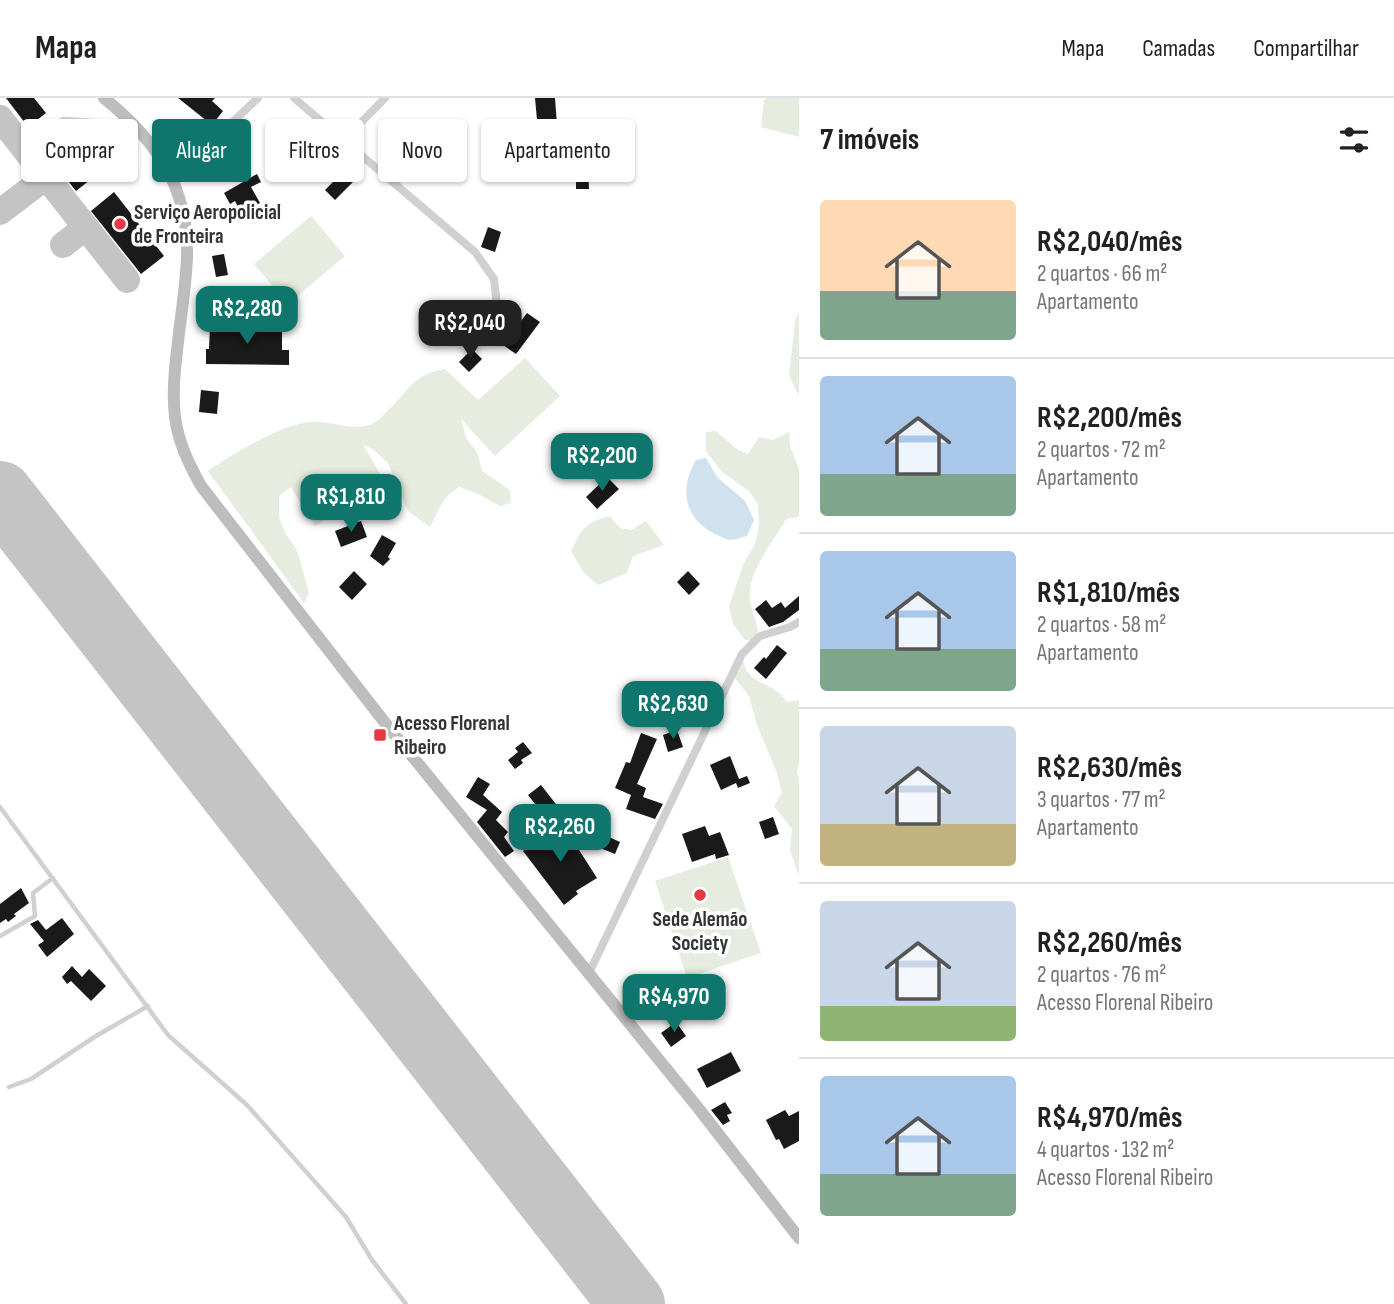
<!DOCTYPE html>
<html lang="pt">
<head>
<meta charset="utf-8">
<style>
  body { margin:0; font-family:"Sofia Sans Condensed",sans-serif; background:#f6f6f6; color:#202124; height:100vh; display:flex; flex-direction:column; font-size:26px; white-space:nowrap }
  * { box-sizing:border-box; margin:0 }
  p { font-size:23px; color:#757577 }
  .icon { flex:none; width:38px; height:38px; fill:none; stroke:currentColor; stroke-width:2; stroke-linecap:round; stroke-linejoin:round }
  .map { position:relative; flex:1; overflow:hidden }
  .panel { display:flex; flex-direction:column; background:#fff; width:595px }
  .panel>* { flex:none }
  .top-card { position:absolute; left:21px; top:21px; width:665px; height:63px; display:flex; gap:14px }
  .price { position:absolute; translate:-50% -60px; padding:0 16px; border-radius:14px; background:#0f766e; color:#fff; font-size:23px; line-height:46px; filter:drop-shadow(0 2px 4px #0008) }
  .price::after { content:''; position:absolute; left:50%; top:42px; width:21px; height:16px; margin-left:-10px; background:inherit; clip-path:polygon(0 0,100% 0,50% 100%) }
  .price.current { background:#222; color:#fff }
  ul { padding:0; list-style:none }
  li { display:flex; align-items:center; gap:21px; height:175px; padding:0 21px }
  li+li { border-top:2px solid #e0e0e0 }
  li span { display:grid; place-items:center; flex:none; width:196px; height:140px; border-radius:7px; color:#555 }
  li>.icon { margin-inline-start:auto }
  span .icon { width:84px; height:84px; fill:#fffc; stroke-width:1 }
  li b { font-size:30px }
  h2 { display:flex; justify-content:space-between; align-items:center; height:84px; padding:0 21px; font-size:30px }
  .pill { padding:0 24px; border-radius:7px; background:#fff; box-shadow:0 2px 5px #0004; font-size:24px; line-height:63px }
  .pill.current { background:#0f766e; color:#fff }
  header { display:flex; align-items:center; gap:42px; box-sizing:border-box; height:98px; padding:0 35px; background:#fff; border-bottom:2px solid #e0e0e0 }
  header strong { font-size:33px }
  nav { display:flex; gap:38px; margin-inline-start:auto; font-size:24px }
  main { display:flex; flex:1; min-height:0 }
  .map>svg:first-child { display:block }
</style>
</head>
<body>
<header>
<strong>Mapa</strong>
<nav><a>Mapa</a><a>Camadas</a><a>Compartilhar</a></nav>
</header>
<main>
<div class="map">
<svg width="799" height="1206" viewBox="0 0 799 1206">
  <rect width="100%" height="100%" fill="#fff"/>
  <path fill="#e6ecdf" d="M767,0h32v39l-38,-10 3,-27z
    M311,118l34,40 -57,48 -34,-40z
    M799,214v84l-10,-20 6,-55z
    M525,260l35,38 -65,60 -34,-37 5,19 11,14 5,19 28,19 1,13 -11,3 -22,-12 -19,-7c-17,10 -20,23 -29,40l-22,-16 -20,-48 -13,-12 -12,-7 22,39 -70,43 -24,-39 -12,9v21l6,16 12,17 12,43 -5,10 -96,-132c23,-16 74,-47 102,-49 20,-2 44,11 64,1 4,-2 9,-8 12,-11 24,-21 26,-38 59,-43l33,31z
    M716,333l22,19 10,4 11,-17 14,3 16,-8 1,14 9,23v48l-13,2c-12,22 -39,53 -36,80 1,10 6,22 8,32l-5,10 -8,-1 -12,-16 -4,-18 15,-43 12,-21 3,-18 -1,-20 -9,-13 -27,-19 -16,-21v-19z
    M610,418l10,12 11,2 15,-9 18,24 -31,11 -6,17 -29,12 -15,-13 -12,-21c11,-23 14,-28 39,-35z
    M742,556c1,5 2,12 5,17 11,16 28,12 40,31l12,-2v63l-2,10 2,6v97l-9,-26 2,-21 -18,-23 8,-13 -5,-20 -20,-48 -8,-29 -18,-23z
    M728,759l33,96 -74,25 -32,-97z"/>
  <path fill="#cfe2ee" d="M706,360l11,19 28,24 9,19 -7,16c-5,1 -12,4 -16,4 -5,0 -11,-4 -16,-6 -31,-15 -36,-46 -19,-74z"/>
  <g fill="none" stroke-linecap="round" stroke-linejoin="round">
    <path stroke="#c4c4c4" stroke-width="26" d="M0,20l127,162
      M0,114l58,-44
      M63,147l23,-18
      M615,1184l8,22"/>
    <path stroke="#c4c4c4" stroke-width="66" d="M0,396l632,810"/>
  </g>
  <path fill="#1a1a1a" d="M6,0h28l12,15 -18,14z
    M178,0h37l-3,3 11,10 -11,14z
    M535,0h20l4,53 -19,2z
    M87,27l4,1 27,32 -42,33 -28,-35z
    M576,66h12l1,25h-13z
    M344,73l10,10 -19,19 -10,-10z
    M257,76l4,8 -10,5 9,16 -19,10 -6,-12 -5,3 -6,-11z
    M114,94l50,64 -23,18 -50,-63z
    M488,129l13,5 -6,20 -14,-5z
    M224,156l4,21 -12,2 -4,-21z
    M527,215l13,9 -24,32 -13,-9z
    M210,228h72v24h7v15l-83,-1v-15h3z
    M472,251l10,10 -13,13 -10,-10z
    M201,292l18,2 -2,22 -18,-2z
    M607,379l12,12 -22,20 -11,-12z
    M361,423l6,16 -26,10 -6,-16z
    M382,437l14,8 -8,14 2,2 -7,7 -13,-10z
    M354,473l13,13 -15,16 -13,-13z
    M688,473l12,13 -11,11 -12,-13z
    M799,498v14l-16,12 -14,5 -14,-18 11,-9 6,8 9,-6 4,6z
    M777,547l10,8 -21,26 -12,-11 10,-11 2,2z
    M677,632l6,17 -15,5 -5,-17z
    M641,635l16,6 -20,45 9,4 -3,9 20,7 -8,15 -29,-10 5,-14 -16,-7 11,-26 4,1z
    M523,644l9,11 -11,7 2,3 -8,6 -7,-9 10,-8 -3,-4z
    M730,658l9,23 8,-3 3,7 -12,5 -2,-5 -15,7 -11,-25z
    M478,679l12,7 -7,11 19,17 -6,8 12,12 -4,5 10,14 -9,6 -28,-35 10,-12 -21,-13z
    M541,687l18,23 -13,10 -18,-23z
    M773,719l6,17 -14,5 -6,-17z
    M551,721l15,24 6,-4 25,39 -21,13 2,3 -14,11 -41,-54 25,-20 -5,-7z
    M705,728l4,10 11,-4 9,23 -13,4 -1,-5 -23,8 -10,-28z
    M600,735l20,9 -5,12 -20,-8z
    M21,790l8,15 -15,11 2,2 -8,6 -2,-3 -6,4v-19z
    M62,820l12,16 -27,23 -9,-12 6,-4 -14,-17 8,-4 8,10z
    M72,868l10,11 7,-8 17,17 -15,15 -20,-20 -4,3 -5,-7z
    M676,924l10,14 -15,11 -10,-14z
    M731,954l10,19 -34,17 -10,-19z
    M725,1004l7,11 -5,2 3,6 -7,4 -12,-15z
    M785,1012l4,6 10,-5v30l-15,8 -5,-10 -3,1 -10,-20z"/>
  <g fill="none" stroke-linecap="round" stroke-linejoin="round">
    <path stroke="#d0d0d0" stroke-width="4.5" d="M39,38l24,-17 30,2 32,36
      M0,709l168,228 79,70 99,112 26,43 34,44
      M0,838l35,-20 -2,-23 20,-15
      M9,989l22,-8 65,-43 52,-30"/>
    <path stroke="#d0d0d0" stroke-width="8" d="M294,0l181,154 19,27 4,36
      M344,42l41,-42
      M172,81l86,-81
      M589,875l153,-319 18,-18 30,-9 9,-5"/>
    <path stroke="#bdbdbd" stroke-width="12" d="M104,0c52,42 85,89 83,159 -1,28 -6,57 -9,85 -3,25 -6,50 -3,75 3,25 14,47 26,69l185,238 313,385 100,129"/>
  </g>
  <g fill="#e63946" stroke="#fff" stroke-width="2.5">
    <circle cx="120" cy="126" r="7"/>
    <rect x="373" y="630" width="14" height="14" rx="3.5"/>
    <circle cx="700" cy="797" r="7"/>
  </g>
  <g text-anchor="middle" stroke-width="7" stroke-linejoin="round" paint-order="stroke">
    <g font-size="21" font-weight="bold" fill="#333" stroke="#fff" text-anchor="start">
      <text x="134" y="121">Serviço Aeropolicial<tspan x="134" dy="24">de Fronteira</tspan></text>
      <text x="394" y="632">Acesso Florenal<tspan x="394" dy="24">Ribeiro</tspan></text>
      <text x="700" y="828" text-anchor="middle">Sede Alemão<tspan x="700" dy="24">Society</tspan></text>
    </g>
  </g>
</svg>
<b class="price" style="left:247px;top:248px">R$2,280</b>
<b class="price current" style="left:470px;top:262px">R$2,040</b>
<b class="price" style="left:602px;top:395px">R$2,200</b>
<b class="price" style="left:351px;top:436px">R$1,810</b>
<b class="price" style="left:673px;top:643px">R$2,630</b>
<b class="price" style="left:560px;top:766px">R$2,260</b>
<b class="price" style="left:674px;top:936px">R$4,970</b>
<div class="top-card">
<a class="pill">Comprar</a>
<a class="pill current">Alugar</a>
<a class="pill">Filtros</a>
<a class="pill">Novo</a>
<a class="pill">Apartamento</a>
</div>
</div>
<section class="panel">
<h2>7 imóveis<svg class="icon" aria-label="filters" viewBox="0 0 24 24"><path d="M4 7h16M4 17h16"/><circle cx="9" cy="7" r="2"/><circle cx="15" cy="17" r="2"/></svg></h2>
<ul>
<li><span style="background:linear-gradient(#ffd9b3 65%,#7fa58c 0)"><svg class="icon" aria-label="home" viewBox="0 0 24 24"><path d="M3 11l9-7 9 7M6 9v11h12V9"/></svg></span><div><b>R$2,040/mês</b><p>2 quartos · 66 m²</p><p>Apartamento</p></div></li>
<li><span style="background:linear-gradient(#a9c7e8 70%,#7fa58c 0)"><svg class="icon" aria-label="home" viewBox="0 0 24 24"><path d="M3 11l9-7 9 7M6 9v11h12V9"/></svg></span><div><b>R$2,200/mês</b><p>2 quartos · 72 m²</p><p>Apartamento</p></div></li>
<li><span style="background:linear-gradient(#a9c7e8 70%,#7fa58c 0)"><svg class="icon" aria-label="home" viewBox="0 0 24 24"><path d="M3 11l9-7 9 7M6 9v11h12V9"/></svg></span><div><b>R$1,810/mês</b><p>2 quartos · 58 m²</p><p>Apartamento</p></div></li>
<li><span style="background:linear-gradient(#c9d6e8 70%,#c2b280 0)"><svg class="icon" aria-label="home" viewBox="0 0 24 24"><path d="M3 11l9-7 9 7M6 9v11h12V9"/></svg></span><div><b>R$2,630/mês</b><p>3 quartos · 77 m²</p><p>Apartamento</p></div></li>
<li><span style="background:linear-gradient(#c9d6e8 75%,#8fb573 0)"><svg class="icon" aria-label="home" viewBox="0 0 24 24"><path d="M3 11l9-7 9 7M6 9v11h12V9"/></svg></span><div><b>R$2,260/mês</b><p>2 quartos · 76 m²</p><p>Acesso Florenal Ribeiro</p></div></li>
<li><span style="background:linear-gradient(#a9c7e8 70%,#7fa58c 0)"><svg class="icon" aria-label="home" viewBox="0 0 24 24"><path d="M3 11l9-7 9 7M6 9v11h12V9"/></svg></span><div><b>R$4,970/mês</b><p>4 quartos · 132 m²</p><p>Acesso Florenal Ribeiro</p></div></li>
</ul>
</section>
</main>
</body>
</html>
